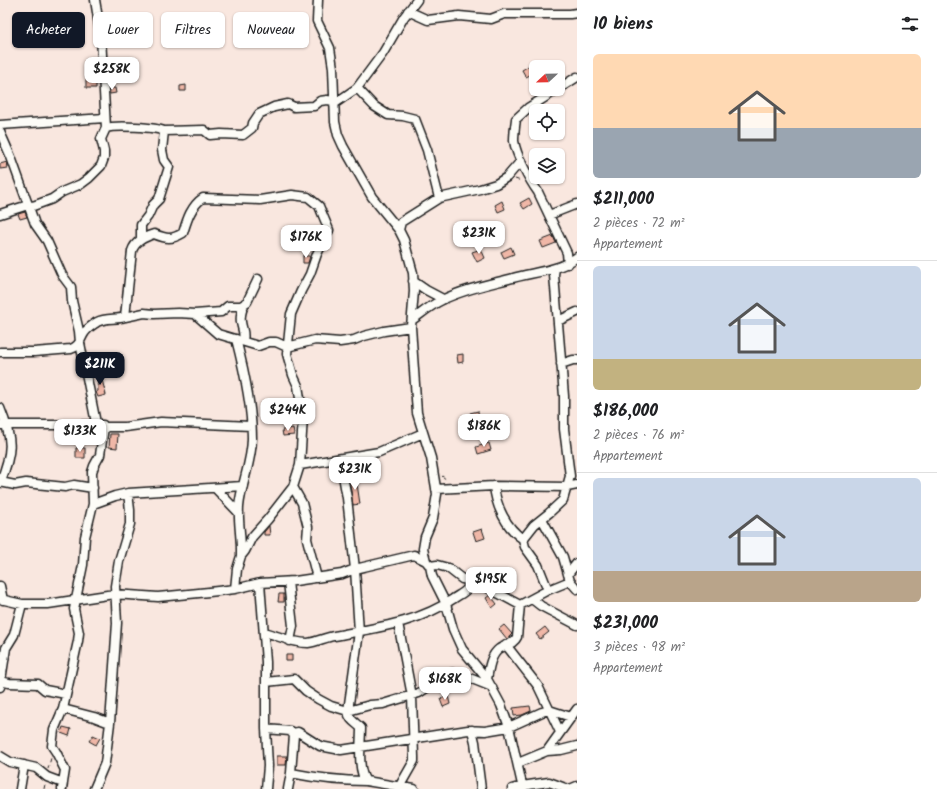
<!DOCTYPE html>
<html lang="fr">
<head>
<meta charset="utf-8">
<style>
  body { margin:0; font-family:Kalam,sans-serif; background:#f6f6f6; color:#202124; height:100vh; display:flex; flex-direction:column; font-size:15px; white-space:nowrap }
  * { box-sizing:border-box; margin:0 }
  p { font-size:13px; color:#757577 }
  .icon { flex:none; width:22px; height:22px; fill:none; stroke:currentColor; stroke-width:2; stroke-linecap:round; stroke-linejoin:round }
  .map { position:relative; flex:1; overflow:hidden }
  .sheet { display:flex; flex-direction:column; background:#fff; width:360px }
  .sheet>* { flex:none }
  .top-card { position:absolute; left:12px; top:12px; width:380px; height:36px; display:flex; gap:8px }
  .needle { width:26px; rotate:248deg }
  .buttons { position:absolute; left:529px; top:60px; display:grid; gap:8px }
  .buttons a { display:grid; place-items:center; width:36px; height:36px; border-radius:6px; background:#fff; box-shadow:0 1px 3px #0004; font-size:20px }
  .price { position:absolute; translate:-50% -34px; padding:0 9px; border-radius:8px; background:#fff; color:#222; font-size:13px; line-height:26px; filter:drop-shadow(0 1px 2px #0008) }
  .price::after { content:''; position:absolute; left:50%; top:24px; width:12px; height:9px; margin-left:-6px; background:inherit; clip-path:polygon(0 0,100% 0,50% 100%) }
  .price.current { background:#111827; color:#fff }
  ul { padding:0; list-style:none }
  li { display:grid; align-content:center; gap:8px; height:212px; padding:0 16px }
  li+li { border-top:1px solid #e0e0e0 }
  li span { display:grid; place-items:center; height:124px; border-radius:6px; color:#555 }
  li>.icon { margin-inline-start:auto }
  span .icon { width:72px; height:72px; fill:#fffc; stroke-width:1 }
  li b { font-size:17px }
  h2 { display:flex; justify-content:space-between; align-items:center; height:48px; padding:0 16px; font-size:17px }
  .pill { padding:0 14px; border-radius:6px; background:#fff; box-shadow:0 1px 3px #0004; font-size:14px; line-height:36px }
  .pill.current { background:#111827; color:#fff }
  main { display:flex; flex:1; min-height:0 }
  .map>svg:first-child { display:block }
</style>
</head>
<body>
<main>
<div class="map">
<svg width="577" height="789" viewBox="0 0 577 789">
  <rect width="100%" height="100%" fill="#f9e7df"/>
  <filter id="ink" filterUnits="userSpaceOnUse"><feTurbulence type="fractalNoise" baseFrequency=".025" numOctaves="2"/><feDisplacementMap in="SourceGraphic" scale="8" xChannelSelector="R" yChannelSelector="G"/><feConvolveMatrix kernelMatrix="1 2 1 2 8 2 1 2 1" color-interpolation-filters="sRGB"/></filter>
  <g filter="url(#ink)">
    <path fill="#f0b7a7" stroke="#1c1c1c" d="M534,63l2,3v6l-10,5 -4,-7z
      M86,80h10v8h-10z
      M186,85v6h-6v-5z
      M109,88h6l1,5 -6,1z
      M7,162l1,6 -8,1v-5z
      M529,198l3,6 -8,5 -4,-6z
      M502,201l3,8 -7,3 -3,-7z
      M25,212l2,5 -7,2 -2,-5z
      M553,236l3,7 -13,5 -3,-7z
      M511,247l3,7 -10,4 -3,-6z
      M481,249l4,9 -8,4 -5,-10z
      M303,256h7l-2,7h-5z
      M463,354v8l-5,1 -1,-8z
      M100,372l6,23 -8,2 -2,-5 2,-1 -1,-18z
      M478,411l1,8 -7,2 -2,-8z
      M293,428l1,7 -11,1 -1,-6z
      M110,434h8l-1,14 -8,-1z
      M489,443l2,7 -13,4 -2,-7z
      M76,448h9v10h-9z
      M356,477l4,27 -7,1 -4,-26z
      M269,526l1,9h-6v-3z
      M482,529l3,9 -9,3 -3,-9z
      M497,571l5,10 -8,4 -5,-3 -3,-6z
      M279,594h5v8h-6z
      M490,595l7,9 -5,4 -6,-10z
      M504,625l8,9 -5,5 -8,-10z
      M545,627l4,5 -9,7 -4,-5z
      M286,655h6v6h-6z
      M448,696l2,8 -7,3 -3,-8z
      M530,706l1,5 -9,4 -8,1 -1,-8z
      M63,727l8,2 -2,7 -8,-3z
      M93,735l7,3 -4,7 -7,-4z
      M277,756h10l-1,9h-9z"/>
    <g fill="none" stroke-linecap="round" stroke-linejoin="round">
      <defs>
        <path id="minor" d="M95,0l6,37 5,91
          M318,0l-1,21 13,27 3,20 2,54 3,13 5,11 29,51 27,33 5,10 9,33 1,18 -3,36 6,86 14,45 6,36 -4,24 -8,19 -2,12 3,12
          M408,11l20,9 31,-4 32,3 13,-5h66l7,-1
          M357,88l17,18 14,9 15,1 12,3 12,31 12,48
          M334,104l23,-16 26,-35 21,-36 13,-17
          M0,125l105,-7
          M0,132l11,25 24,67 12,17 15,34 9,12 1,14 7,30 1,12 16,80 1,2h6l1,2 -4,28 -6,11 -2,6 1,32 -8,33 -2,28 -9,44 5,24 -1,8 -15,68 -9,21 -2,16 4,6 9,18 -3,19
          M0,214l28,-9 5,1 19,-7 10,-7 19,-8 8,-6 12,-12 3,-8v-7l-3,-12 5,-11c9,-3 50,-1 58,3l40,-1 6,5 11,-1 22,1 9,-7 1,-5 6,-9 15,-7 14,-3 6,3 20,-1 6,-5 7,-1 7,1
          M549,215l28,-11
          M399,230l2,-8 38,-24 41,-9 16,-5 11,-7 14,-16
          M141,239v-14l7,-9 5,-11 6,-6 10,-32 -5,-7 -2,-10 2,-19
          M568,264l-1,-11 -29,-61c-8,-11 -22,-37 -24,-51 0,-7 1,-15 2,-22l12,-11 49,-31
          M413,281l13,9 17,9
          M195,314l26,-2 7,-6h13l6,-4 11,-23
          M125,317l19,-4 10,1 24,-1 17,1 23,20 40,12 11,-4h7l11,5 28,-7 25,2 14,-2 10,-4 20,-5 27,-4
          M412,320c10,-7 19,-15 30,-20 22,-11 48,-16 71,-22 21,-6 46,-7 64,-21
          M558,321l19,-9
          M243,341c2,-9 -1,-11 -2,-19 -1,-6 1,-13 4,-19
          M0,352h34l37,-3c9,-3 9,-10 14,-17 3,-4 8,-7 12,-10 9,-5 19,-2 28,-5l7,-66c3,-10 13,-14 22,-17 13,5 17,6 29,-1 4,-13 8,-27 20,-35l57,2 32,-5 16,2 11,9 10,24 -12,24 -7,20 -9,17 -10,23 -4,40 6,21 5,11 5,31 -3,48 -7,22 -25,32 -16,18 -7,14 -4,5
          M561,364l12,-4h4
          M0,408c13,32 13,43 0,75
          M0,425h97
          M104,427h21l36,-5 90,4
          M340,459l7,39 8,71 4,63 -11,79c1,9 7,11 13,17 0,14 -4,42 5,53l48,8
          M300,465l79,-13 44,-19
          M0,482l15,3 11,-2 39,4 9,-2 19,3
          M494,486c2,20 12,42 29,53
          M293,487l9,16 6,24 -1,12 10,39
          M216,489l23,24
          M436,489l58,-3 73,1 10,-2
          M93,504l22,-8 13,-3 115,-7
          M542,519l21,38 7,24 7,8
          M430,566l7,-1 11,3 14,11 13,2 45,24
          M568,574l9,-11
          M288,582l5,44 -3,15
          M260,583l6,79v67l2,37 -2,23
          M0,586l3,14
          M235,589l2,-20 4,-13v-6c0,-14 -3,-30 -2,-43 2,-23 13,-45 13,-69 0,-31 -8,-68 -16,-99
          M548,590l22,-9
          M0,599l22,5h26l66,-10 44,3 51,-5 26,-3 25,-6 35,-2 47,-7 13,-5 59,-14 12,6 4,5 2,10 14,28 7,25 9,20 25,30 14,26 8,22 14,62
          M532,599l9,7 36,19
          M398,623l14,73 2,61v4l-16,28
          M264,632c15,4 28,11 44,11 9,-1 18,-6 26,-7 41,-8 84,-13 119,-37 4,-3 11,-6 14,-10 2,-3 3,-6 4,-9
          M506,645l32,41 22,46
          M487,679c2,-10 3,-23 12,-30 6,-4 15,-5 18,-12l3,-32 28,-15 -10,-25 -13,-18 -2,-8 11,-14 15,-12 14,-13 7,-24 -6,-47v-33l-10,-121 1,-7
          M0,681l9,2 29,1 7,6 21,4
          M266,682l28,-3 12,12 12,8 13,7 17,5 22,-6 13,-1 36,-11 9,-6 2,-7 4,-3 6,-2 13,-2 9,2 30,12
          M0,687l6,-39 8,-13 8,-31
          M63,709l31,8 16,6
          M266,729l24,2 4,4 -3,38 -3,16
          M472,730l3,12 6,47
          M292,733l6,-1 22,14 21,4 127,-20 17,1 24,-4 33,-15 7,-2 22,7
          M547,751l14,-1 16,-4
          M0,756l10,6 26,6 11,9 16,6
          M518,763l29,-12 30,-42
          M291,773c25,5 49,8 75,8
          M20,789l4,-24
          M94,789l11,-26 5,-40 7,-100 -2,-37 4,-25 11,-37v-14l-2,-17
          M512,789l10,-3 27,-4 16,6 5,1 7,-3"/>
      </defs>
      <use href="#minor" stroke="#1c1c1c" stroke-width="11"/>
      <path stroke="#1c1c1c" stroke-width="1" stroke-dasharray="4 3" stroke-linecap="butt" d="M515,179l6,2
        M442,476l5,4
        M48,769l3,-11
        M44,789l1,-5"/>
      <use href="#minor" stroke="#fdfcf7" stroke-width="8"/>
    </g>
  </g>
</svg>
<div class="buttons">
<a><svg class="needle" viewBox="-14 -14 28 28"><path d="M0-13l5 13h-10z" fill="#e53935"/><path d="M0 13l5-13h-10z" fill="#757577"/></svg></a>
<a><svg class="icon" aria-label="locate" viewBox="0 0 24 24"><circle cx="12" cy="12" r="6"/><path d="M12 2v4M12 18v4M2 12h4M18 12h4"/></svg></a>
<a><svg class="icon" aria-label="layers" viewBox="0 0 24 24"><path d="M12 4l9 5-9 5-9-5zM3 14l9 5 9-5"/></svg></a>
</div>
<b class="price" style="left:112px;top:91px">$258K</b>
<b class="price" style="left:479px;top:255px">$231K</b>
<b class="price" style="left:306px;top:259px">$176K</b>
<b class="price current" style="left:100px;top:386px">$211K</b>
<b class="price" style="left:288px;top:432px">$244K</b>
<b class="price" style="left:484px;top:448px">$186K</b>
<b class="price" style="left:80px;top:453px">$133K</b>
<b class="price" style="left:355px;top:491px">$231K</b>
<b class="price" style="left:491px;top:601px">$195K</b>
<b class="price" style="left:445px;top:701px">$168K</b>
<div class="top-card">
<a class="pill current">Acheter</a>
<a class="pill">Louer</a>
<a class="pill">Filtres</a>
<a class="pill">Nouveau</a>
</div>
</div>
<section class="sheet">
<h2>10 biens<svg class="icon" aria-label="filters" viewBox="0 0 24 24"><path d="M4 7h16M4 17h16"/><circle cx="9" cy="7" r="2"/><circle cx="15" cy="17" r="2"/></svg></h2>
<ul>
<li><span style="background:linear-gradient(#ffd9b3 60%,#9aa5b1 0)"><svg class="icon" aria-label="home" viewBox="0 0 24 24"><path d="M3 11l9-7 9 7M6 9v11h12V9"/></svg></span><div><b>$211,000</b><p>2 pièces · 72 m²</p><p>Appartement</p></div></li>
<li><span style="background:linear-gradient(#c9d6e8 75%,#c2b280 0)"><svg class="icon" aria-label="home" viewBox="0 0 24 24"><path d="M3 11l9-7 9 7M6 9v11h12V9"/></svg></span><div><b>$186,000</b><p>2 pièces · 76 m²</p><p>Appartement</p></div></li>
<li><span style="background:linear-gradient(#c9d6e8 75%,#b9a48a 0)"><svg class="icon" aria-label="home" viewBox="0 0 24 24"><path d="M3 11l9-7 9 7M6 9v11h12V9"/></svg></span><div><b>$231,000</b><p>3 pièces · 98 m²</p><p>Appartement</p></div></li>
</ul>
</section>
</main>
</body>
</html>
